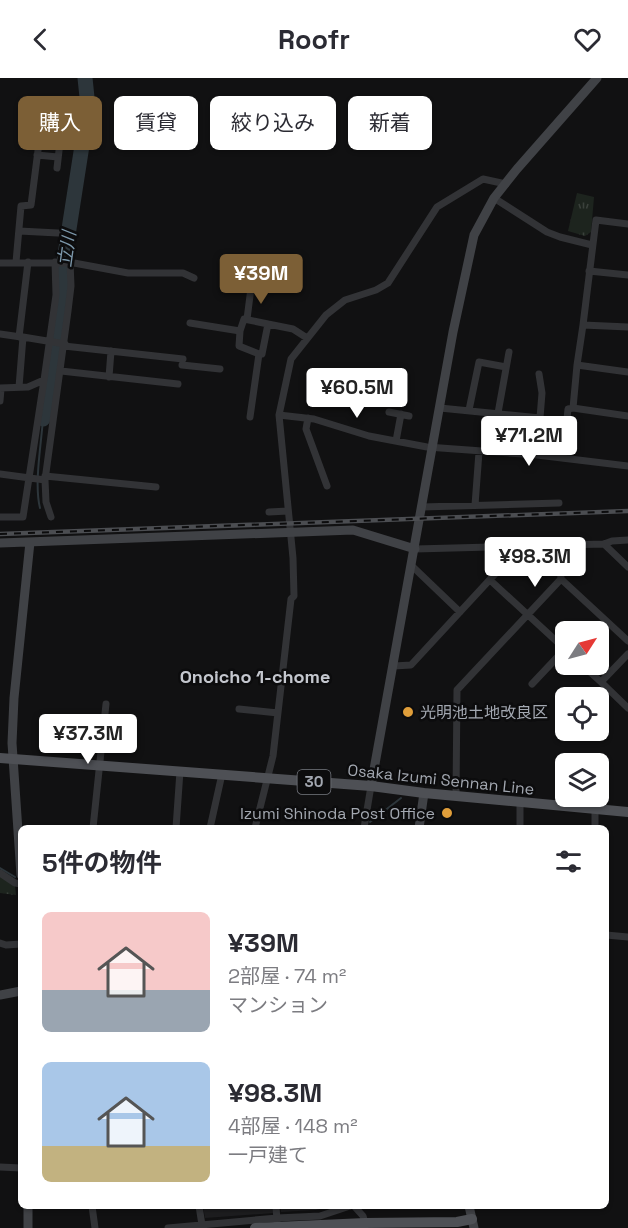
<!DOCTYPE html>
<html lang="ja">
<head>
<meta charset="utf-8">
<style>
  body { margin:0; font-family:"Space Grotesk","Noto Sans JP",sans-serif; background:#f2f2f3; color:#2b2b33; height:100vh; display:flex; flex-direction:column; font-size:22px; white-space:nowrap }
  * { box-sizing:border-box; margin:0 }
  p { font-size:20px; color:#7c7c81 }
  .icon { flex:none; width:33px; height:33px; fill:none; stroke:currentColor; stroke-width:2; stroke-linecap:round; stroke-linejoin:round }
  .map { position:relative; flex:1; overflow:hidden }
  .sheet { position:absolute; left:18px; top:747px; width:591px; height:384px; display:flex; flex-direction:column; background:#fff; border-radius:9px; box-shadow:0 2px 4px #0004 }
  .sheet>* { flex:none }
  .guide { position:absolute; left:18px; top:18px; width:592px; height:54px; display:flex; gap:12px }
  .needle { width:39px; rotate:54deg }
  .buttons { position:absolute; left:555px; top:543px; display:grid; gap:12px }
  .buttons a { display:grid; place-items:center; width:54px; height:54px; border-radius:9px; background:#fff; box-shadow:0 2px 4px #0004; font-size:30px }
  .price { position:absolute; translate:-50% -51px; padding:0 14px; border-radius:6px; background:#fff; color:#222; font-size:20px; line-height:39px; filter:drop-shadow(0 2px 3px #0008) }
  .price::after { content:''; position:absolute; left:50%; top:36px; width:18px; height:14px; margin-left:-9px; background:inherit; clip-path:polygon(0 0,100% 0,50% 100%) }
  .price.active { background:#7c5f36; color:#fff }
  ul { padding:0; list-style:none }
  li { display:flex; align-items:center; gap:18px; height:150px; padding:0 24px }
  li span { display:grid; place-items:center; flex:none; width:168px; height:120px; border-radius:9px; color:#555 }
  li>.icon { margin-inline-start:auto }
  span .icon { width:72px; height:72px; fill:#fffc; stroke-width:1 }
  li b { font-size:26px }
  h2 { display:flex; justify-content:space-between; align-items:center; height:72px; padding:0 24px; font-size:26px }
  .chip { padding:0 21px; border-radius:9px; background:#fff; box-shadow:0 2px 4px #0004; font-size:21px; line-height:54px }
  .chip.active { background:#7c5f36; color:#fff }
  header { display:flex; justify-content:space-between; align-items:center; height:78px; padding:0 24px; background:#fff; font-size:27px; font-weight:700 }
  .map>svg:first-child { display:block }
</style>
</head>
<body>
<header><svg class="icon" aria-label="back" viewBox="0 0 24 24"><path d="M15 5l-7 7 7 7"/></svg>Roofr<svg class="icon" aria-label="heart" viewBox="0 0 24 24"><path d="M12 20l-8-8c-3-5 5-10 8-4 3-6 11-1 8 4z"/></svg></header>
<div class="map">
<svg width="628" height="1150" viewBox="0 0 628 1150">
  <defs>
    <pattern id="park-tufts" width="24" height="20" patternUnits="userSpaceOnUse" patternTransform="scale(1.5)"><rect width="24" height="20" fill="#1d241e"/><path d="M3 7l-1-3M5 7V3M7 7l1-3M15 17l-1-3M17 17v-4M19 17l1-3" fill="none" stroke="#3b413c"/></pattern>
  </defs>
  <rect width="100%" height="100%" fill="#111112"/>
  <path fill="#1d1d1f" d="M203,1128h70l1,7 -69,5z
    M280,1128h49l-13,4 -35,2z"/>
  <path fill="url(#park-tufts)" d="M577,115l17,4 -3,35 -6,4 -17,-5z
    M0,798l15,10 1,9 -16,-2z"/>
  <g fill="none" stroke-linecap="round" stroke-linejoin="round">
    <path stroke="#2d363b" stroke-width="2" d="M40,430c-6,-24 1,-62 3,-89
      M370,744l31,-24
      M0,790l15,9"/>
    <path stroke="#2d363b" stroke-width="15" d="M43,341c10,-51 22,-105 21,-158l24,-154 -3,-29"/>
    <path stroke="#323336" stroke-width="7" d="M37,77l21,2
      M57,90l3,-26
      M494,120l53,34 13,5 32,8
      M628,146l-32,-4 -13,105 45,2
      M19,153l39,2
      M16,184l5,-56 10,-1 9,-70
      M0,185h74l54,10h55l11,5
      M589,193l39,4
      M247,241l4,-31
      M190,245l50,8 -1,15 20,8 -9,63
      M268,246l25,5 14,9
      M240,253l4,-12 24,5 -6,30h-3
      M0,256l21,3
      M19,259l9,-75
      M64,268l119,13
      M182,287l38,4
      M577,287l6,-40
      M61,293l117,13
      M628,294l-51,-7 -4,43 55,8
      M109,299l2,-26
      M19,309l4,-50 42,7
      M0,310l28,-1 16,-7 12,-85 -1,-33
      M0,323l1,-12
      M440,330l100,10
      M469,332l10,-48 27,5
      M389,334l20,4
      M498,335l11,-61
      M279,337l35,4 55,17 58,11 110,8 91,11
      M308,340l-2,11 21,57
      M396,363l5,-27
      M537,377l5,-62 -3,-19
      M563,380l5,-49 5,-1
      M0,396l45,6 23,-169 3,-25 -1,-24
      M45,398l111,11
      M45,402l1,22 5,15
      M475,427l4,-53
      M422,429l137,-4
      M269,434l19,-1
      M0,439h23l21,-137
      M604,466l24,23
      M559,468l2,33 67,62
      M415,471l189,-5 8,-3 16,-1
      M412,488l48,46
      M490,502l76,70
      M628,576l-27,28 27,26
      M581,586l20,18
      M394,588l17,-1 108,-117
      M532,606l33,-35
      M239,631l39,4
      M456,718l1,-106 104,-111
      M520,724v26
      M595,731v19
      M93,750l13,-124
      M176,750l4,-57
      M210,750l12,-54
      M255,750l18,-72 18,-157 3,-3 -1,-38 -14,-143 12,-56 35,-44 19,-15 31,-10 12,-7 49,-76 46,-28 23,5
      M364,750l7,-42
      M0,795l15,10 6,1
      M606,857l22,2
      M0,865l6,2 15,-1
      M0,1089l21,1
      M92,1128l3,22
      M199,1128l3,19
      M276,1128l1,15
      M354,1128l9,10 2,7
      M168,1150l109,-10 43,-2 30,-10"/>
    <path stroke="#404246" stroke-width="9" d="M0,465l353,-13 62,19
      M371,708l82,-454 21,-97 20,-37 23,-29 80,-91
      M419,750l5,-35
      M21,797l-9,-132 2,-45 16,-156
      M0,917l21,-4
      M469,1128l5,22
      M28,1150v-22"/>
    <path stroke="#4e5055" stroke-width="10" d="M0,680l371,28 53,7 204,19
      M255,1150l110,-5 92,-1 15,-3"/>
    <defs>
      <path id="rail" d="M0,456l628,-23"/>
    </defs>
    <use href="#rail" stroke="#4b4d51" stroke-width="4.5"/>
    <use href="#rail" stroke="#0c0c0d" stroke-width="2" stroke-dasharray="7" stroke-linecap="butt"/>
  </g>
  <g fill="#e09e3a" stroke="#0c0c0d" stroke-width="2">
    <circle cx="408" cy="634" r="6"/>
    <circle cx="447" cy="735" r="6"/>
  </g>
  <g text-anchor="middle" stroke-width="5" stroke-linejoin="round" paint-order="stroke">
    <rect fill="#0c0c0d" stroke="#767980" stroke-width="1.5" x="297.5" y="692" width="33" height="24" rx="4.5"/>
    <g font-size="15" font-weight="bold" fill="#a3a8b1">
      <text x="314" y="709">30</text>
    </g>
    <g font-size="16" fill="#a3a8b1" stroke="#0c0c0d" text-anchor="start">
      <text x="420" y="640">光明池土地改良区</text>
      <text x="435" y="741" text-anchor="end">Izumi Shinoda Post Office</text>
    </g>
    <g font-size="16" fill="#a3a8b1" stroke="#0c0c0d">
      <text transform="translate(441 701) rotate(6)" y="6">Osaka Izumi Sennan Line</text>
    </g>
    <g font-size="18" font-style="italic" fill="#7c97aa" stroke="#0c0c0d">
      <text transform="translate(67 171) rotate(-82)" y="6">立川</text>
    </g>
    <g font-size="18" font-weight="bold" fill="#c4c7ce" stroke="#0c0c0d">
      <text x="255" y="605">Onoicho 1-chome</text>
    </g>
  </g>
</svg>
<div class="buttons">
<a><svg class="needle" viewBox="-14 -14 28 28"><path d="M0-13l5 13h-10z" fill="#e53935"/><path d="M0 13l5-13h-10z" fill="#7c7c81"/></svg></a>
<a><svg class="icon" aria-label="locate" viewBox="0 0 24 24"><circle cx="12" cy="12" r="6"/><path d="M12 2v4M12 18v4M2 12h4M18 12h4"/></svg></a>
<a><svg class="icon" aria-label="layers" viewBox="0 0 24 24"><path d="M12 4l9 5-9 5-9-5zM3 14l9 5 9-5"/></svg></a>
</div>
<b class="price active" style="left:261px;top:227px">¥39M</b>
<b class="price" style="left:357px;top:341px">¥60.5M</b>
<b class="price" style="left:529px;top:389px">¥71.2M</b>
<b class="price" style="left:535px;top:510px">¥98.3M</b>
<b class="price" style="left:88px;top:687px">¥37.3M</b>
<div class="guide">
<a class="chip active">購入</a>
<a class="chip">賃貸</a>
<a class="chip">絞り込み</a>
<a class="chip">新着</a>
</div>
<section class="sheet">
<h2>5件の物件<svg class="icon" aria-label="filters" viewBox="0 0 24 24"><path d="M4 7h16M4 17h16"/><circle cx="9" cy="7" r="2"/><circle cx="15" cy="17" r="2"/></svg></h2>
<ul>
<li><span style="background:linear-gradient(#f6c9c9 65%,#9aa5b1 0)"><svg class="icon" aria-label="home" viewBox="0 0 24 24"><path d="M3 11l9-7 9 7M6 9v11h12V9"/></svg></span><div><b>¥39M</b><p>2部屋 · 74 m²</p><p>マンション</p></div></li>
<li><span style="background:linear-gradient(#a9c7e8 70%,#c2b280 0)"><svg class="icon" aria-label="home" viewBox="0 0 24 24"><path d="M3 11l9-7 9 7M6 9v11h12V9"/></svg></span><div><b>¥98.3M</b><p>4部屋 · 148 m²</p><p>一戸建て</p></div></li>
</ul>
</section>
</div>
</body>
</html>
